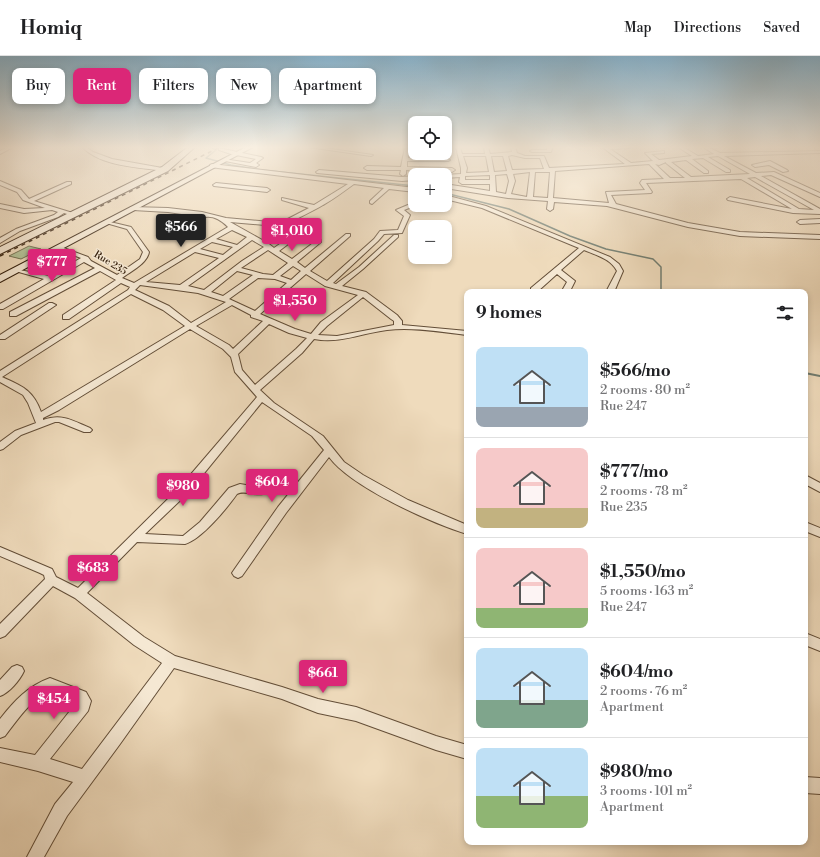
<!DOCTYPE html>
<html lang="en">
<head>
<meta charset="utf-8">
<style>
  body { margin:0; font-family:"Libre Bodoni",serif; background:#f2f2f2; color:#202124; height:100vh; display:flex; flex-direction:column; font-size:15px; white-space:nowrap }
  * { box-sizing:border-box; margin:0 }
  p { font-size:13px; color:#757577 }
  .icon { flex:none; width:22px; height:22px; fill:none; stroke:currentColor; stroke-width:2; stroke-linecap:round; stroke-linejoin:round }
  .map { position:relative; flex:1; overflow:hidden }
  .details { position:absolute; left:464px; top:233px; width:344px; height:556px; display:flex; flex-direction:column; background:#fff; border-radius:8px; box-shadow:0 2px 6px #0003 }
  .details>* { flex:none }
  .guide { position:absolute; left:12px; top:12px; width:380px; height:36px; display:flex; gap:8px }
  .buttons { position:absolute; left:408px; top:60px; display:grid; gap:8px }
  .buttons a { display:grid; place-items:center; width:44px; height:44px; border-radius:8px; background:#fff; box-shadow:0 2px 6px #0003; font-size:20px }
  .price { position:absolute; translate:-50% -34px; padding:0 9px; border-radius:4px; background:#db2777; color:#fff; font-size:13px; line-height:26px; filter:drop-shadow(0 1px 2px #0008) }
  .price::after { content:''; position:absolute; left:50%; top:24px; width:12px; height:9px; margin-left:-6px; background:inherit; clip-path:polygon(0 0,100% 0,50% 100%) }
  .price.active { background:#222; color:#fff }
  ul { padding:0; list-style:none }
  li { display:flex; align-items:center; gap:12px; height:100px; padding:0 12px }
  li+li { border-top:1px solid #e0e0e0 }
  li span { display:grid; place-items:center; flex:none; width:112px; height:80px; border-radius:8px; color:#555 }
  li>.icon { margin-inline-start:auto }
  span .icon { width:48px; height:48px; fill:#fffc; stroke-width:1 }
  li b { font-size:17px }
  h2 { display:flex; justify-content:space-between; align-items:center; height:48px; padding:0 12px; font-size:17px }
  .tag { padding:0 14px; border-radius:8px; background:#fff; box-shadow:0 2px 6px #0003; font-size:14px; line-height:36px }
  .tag.active { background:#db2777; color:#fff }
  header { display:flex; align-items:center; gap:24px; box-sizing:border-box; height:56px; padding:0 20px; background:#fff; border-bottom:1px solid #e0e0e0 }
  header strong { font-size:19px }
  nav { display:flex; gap:22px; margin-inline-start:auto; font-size:14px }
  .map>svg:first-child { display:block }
</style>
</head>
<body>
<header>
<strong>Homiq</strong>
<nav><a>Map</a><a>Directions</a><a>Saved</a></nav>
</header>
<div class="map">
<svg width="820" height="801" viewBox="0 0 820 801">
  <rect width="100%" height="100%" fill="#efdbbc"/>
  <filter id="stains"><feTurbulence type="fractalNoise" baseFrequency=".005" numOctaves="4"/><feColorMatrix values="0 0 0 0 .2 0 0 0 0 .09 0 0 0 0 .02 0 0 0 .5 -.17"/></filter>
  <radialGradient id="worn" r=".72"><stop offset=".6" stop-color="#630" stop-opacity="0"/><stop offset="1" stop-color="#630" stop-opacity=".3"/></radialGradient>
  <path fill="#b2c196" stroke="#737051" d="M29,190l12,3 -20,10 -12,-3z"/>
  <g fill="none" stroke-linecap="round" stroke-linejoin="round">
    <path stroke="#717d71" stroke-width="1.5" d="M211,91l5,3 -10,8 25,7 31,5 153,16
      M445,137l64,16 61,27 36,13 47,10 8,8v25"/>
    <path stroke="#717d71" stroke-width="2" d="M805,317l15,3"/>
    <defs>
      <path id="street" d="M8,91h5l-13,7v-3z
        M82,91h4l7,5 19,7 56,10 -3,2c-27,-4 -63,-4 -83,-24z
        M308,91h9l56,8 -2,1z
        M405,91h4l-1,11 40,1 2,1 -2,1h-41v6l45,1 3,2 -3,2 -46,-2v4l-3,2 -3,-2 1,-4h-34l-3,-2 3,-2 34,1z
        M456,91h4l2,7h23l-1,-7h4l2,7 22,-2 -1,-5h4l2,6 8,3h19l5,12 76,-4 -23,-17h29l-2,1 -19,1 21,14 22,-2 -8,-8 19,-2v2l-13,1 8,6 33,-4 -14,-9h5l15,9 16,-2 -11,-7h5l12,6 100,-2v2l-96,3 32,17 18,-1 46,21v4l-49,-22 -10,1 59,33v5l-27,-1 -65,-13 -1,-1 3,-2 62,12 -51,-30 -95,4 6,9 -1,1 -40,2 5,9 72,19 52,9 80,3v4l-80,-3 -52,-9 -81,-21 -53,-4 -1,7 -3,2 -3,-2 1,-8 -40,-3 -63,-10v-4l45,7v-7h-28l-3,-2 1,-5 -15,1v-3h-2l18,-1v-6zM512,99l13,3h15l4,11 -32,1 -4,-14zM463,100h23l3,16 -23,1 1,-5zM491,100h12l4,15 -13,1zM718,100l32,18 -59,3 -20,-15 15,-2 18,13h4v-2l-16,-12 11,-1 23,14h4v-2l-22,-13zM666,106v1l19,15h-15l-15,-14 4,1zM649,108l15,15 -22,1 -2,3 5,7 -39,2 3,11 -56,-5 2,-27zM530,116l-3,25 -16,-3 4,-13 -2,-7zM535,116h15l-2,26 -15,-1zM507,118l2,7 -3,13 -10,-2 -1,-17zM490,119v5h-25v-4zM755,121l59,33 -15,-1 -52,-31z
        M547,91h4l1,2 -1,3h-19l-2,-1 2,-1h15z
        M219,92l42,9 2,1 -7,5 3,2 -3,2 -31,-6h-2v-2l27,4 6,-4 -25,-5 -12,-4z
        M770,105l17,9 1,1 -5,1 -14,-7 -14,2 -3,-2z
        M212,108l203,24v4l-26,-3 -17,15 -2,-1v-2l14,-13 -30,-4c-10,7 -20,15 -31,21 -20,12 -42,18 -54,39l5,4 26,-18h4v2l-25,19 13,8 25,-19h4v2l-24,20 8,6 41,-34h4v2l-40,35 17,10 47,-42 6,-8 18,-1 6,-14 -8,-6 19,-8v3h2l-13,5 6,5 -8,18 -18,1 -6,7 -45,42 3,1 23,-17 35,-32h4v2l-35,32 -21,17 24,6 31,23 5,6v4l65,6v4c-26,-3 -54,-8 -80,-5 -25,3 -47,14 -73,9l-12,14 -42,37 14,13 49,33 21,26 19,13 45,25 59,25v9c-36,-11 -116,-47 -138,-77l-43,56 -44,63 -4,2 -4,-2 -2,-3 2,-3 44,-63 46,-57 -12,-14 -50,-34 -74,91 -43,41 38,2 17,-14 29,-34 11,-4 23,4 1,3 -1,3c-9,2 -18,-4 -26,0 -10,14 -35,45 -52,50l-48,-2 -50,51 57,44 31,19 107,31 36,12 38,8 80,29 31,9v14l-31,-9 -80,-29 -38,-8 -36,-14 -108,-31 -54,76 -53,72 -23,41h-17l28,-53 18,-22 -35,-11 -38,-9v-14l35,7 42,-53 -27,-11c-19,8 -32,28 -45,45l-5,2v-19c14,-18 28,-33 50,-41l36,14 5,9 -3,10 -38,48 32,10 80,-106 -28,-18 -59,-47 -22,-12 -48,50 -5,2v-14l45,-45 -1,-4 -4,-2 -40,-17v-9l52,22 4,8 22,11 102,-101 77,-90 -22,-25 -4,-15 -8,-8 -33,-20 -131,81 -16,8v2c19,-7 30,1 47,8l2,2 -2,2h-6l-25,-10h-4l-34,13 -18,14 -3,1v-8l15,-11 21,-8 -8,-20 -5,-8 -23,-13v-11l128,-81 2,-3 -9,-4 -52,36h-6v-4l53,-35 -16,-9 -84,45h-6v-4l85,-44 -11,-6 -81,47h-3v-5l44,-25 -29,-8v-2l34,7 32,-18 -24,-9v-2h4l27,10 3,4 26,14 23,-16 3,-7 -16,-23 -21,-6v-2l25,6 18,25c-2,12 -18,19 -27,26l12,5 94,-56c-23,-23 -36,-1 -58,7l-3,-2 1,-1 27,-15 -27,-4 -35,-2 -3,-2 1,-1 37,1 34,4 24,6 54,5 29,-15 -27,-8v-2l32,7 34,-21 -138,-17v-2zM230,166l46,4 -12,15zM232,174l15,7 -10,8 -21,-6zM252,184l12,7 -22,14 -38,29 -16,-4zM212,186l21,5 -10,8 -23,-6zM268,194l20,13 -15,12 -10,-1 -22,-6zM195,196l24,6 -39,27 -34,-3zM293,210l8,5 -10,9 -11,-4zM237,215l16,4 -30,21 -12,-4zM306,218l19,12 33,9 -37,27 -10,12 -16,-5 -35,-15zM258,222l17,1 12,4 -32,28 -26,-12zM140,229l58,8 28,9 -35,21 -22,-17 -34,-16zM131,238l32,16 22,16 -144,86c-8,-22 -19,-26 -39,-35zM363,241l28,22 3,2v4l-57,11 -19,-1 9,-9zM232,249l19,10v2l12,4 -30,28 -4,-4 -33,-19zM269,268l20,9 18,5 -11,11 -41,36 -13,-15 -4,-16z
        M319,114l83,7 13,-1v4l-13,1 -85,-8 -1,-1z
        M0,125l21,9 8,9 38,-17h4v2l-37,17 42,13 -3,2 -9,-3 -6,4 -38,14 -20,12v-5l16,-9 38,-14 4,-3 -6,-2 -28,3 -24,-5v-4l24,5 21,-1 -22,-8 -6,-8 -17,-7z
        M216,127l51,5 3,2 -3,2 -53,-6 -1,-1z
        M445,139l41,11 124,51 9,7 4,7 -9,21h-8l11,-21c-6,-12 -21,-16 -33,-21l-23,20 14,11 -5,10h-6l-1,-2 4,-7 -10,-8 -20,18h-6v-4l48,-40 -97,-40 -37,-9z
        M820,163v4l-20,1 -3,-2 3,-2z
        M49,247h3l4,2 -51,34h-5v-4z
        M805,419l15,8v9l-15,-8z
        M805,466l15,6v9l-15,-6z
        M805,577l15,6v12l-15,-6z
        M17,609l5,2 2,4c-4,9 -15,22 -24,25v-16l12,-13z
        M805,721l15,1v16l-15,-1z"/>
      <path id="secondary" d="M188,91h7l-27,24 -168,83v-7l162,-80z
        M246,91h7l-253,135v-7z"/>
    </defs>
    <use href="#street" stroke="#634e38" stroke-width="2"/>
    <use href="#secondary" stroke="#341f0c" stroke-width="2"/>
    <use href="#street" fill="#f5e8d3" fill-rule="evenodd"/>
    <use href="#secondary" fill="#f5e8d3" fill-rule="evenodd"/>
    <path stroke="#341f0c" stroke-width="1.5" stroke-dasharray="4 4" stroke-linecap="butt" d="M0,200l220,-109"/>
  </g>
  <linearGradient id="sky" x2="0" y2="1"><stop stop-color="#89b7d3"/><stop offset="0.45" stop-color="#f8efe1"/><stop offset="1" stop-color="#f8efe1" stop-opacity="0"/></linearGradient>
  <rect width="820" height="203" fill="url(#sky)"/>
  <g text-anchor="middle" stroke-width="3" stroke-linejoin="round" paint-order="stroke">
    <g font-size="10" fill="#341f0c" stroke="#f5e8d3">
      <text transform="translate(111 206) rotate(31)" y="4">Rue 235</text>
    </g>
  </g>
  <rect width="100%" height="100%" filter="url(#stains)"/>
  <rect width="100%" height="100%" fill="url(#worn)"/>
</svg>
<div class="buttons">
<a><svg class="icon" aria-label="locate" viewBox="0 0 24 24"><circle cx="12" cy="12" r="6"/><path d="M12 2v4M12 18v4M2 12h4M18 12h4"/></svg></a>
<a>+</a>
<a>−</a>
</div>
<b class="price active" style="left:181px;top:192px">$566</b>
<b class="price" style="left:292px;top:196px">$1,010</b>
<b class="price" style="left:52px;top:227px">$777</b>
<b class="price" style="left:295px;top:266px">$1,550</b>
<b class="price" style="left:272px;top:447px">$604</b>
<b class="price" style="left:183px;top:451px">$980</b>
<b class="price" style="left:93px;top:533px">$683</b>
<b class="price" style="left:323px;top:638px">$661</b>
<b class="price" style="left:54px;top:664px">$454</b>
<div class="guide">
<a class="tag">Buy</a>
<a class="tag active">Rent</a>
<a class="tag">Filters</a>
<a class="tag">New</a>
<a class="tag">Apartment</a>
</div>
<section class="details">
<h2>9 homes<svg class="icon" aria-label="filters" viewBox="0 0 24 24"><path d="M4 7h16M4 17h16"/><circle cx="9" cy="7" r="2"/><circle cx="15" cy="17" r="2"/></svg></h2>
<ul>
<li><span style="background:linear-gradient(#bfe0f5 75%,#9aa5b1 0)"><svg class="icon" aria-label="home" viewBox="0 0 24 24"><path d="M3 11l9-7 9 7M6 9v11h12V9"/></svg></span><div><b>$566/mo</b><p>2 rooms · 80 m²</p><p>Rue 247</p></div></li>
<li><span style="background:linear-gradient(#f6c9c9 75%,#c2b280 0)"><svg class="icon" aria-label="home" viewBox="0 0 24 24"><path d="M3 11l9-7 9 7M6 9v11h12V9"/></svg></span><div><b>$777/mo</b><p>2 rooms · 78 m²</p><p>Rue 235</p></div></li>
<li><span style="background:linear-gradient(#f6c9c9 75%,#8fb573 0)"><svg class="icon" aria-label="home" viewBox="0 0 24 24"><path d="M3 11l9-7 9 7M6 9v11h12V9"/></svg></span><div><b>$1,550/mo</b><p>5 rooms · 163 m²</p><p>Rue 247</p></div></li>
<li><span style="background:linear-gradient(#bfe0f5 65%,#7fa58c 0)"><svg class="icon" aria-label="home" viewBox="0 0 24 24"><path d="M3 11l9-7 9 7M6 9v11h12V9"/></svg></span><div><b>$604/mo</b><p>2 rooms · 76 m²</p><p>Apartment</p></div></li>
<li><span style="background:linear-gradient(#bfe0f5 60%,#8fb573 0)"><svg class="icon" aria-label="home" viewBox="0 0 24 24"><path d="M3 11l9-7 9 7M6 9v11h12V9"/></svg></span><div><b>$980/mo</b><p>3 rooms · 101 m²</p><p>Apartment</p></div></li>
</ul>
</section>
</div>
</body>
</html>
